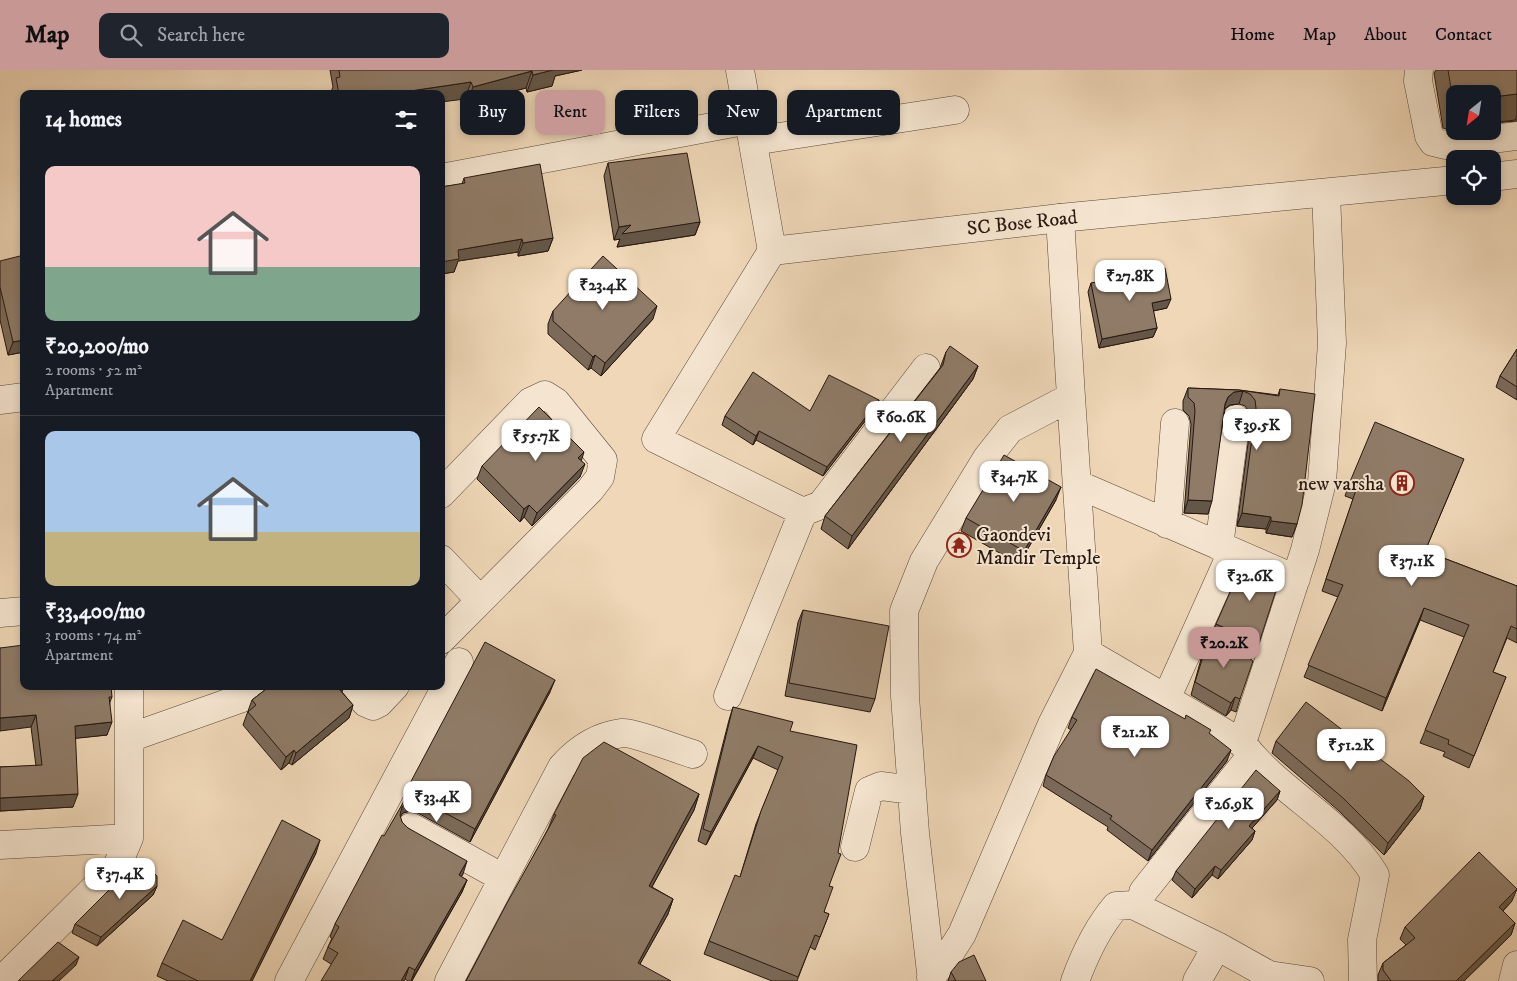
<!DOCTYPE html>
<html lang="en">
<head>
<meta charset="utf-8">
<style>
  body { margin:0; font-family:"IM FELL DW Pica",serif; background:#20242c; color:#f1f3f6; height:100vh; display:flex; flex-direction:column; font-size:19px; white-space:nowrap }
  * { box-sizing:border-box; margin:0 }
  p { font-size:16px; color:#9ea1a6 }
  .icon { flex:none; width:28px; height:28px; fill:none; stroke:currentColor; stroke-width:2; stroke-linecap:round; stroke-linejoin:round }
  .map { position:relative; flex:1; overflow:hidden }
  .side { position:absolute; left:20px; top:20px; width:425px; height:600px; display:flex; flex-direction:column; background:#171b24; border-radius:10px; box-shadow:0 2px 8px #0003 }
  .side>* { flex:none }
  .hud { position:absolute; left:460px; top:20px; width:475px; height:45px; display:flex; gap:10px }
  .needle { width:32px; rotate:210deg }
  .buttons { position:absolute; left:1446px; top:15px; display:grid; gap:10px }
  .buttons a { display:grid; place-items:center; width:55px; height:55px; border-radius:10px; background:#171b24; box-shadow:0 2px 8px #0003; font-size:25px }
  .price { position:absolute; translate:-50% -42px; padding:0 11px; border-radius:10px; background:#fff; color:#222; font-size:16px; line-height:32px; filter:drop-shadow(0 1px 2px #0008) }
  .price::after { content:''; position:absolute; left:50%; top:30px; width:15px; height:11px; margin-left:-8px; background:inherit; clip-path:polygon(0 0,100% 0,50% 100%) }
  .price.on { background:#c59692; color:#111 }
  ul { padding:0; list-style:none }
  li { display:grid; align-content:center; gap:10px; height:265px; padding:0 25px }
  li+li { border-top:1px solid #363941 }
  li span { display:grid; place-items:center; height:155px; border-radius:10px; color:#555 }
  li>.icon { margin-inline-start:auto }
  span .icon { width:90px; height:90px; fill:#fffc; stroke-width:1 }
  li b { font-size:21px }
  h2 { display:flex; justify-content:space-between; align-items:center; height:60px; padding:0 25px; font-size:21px }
  .chip { padding:0 18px; border-radius:10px; background:#171b24; box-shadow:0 2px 8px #0003; font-size:18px; line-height:45px }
  .chip.on { background:#c59692; color:#111 }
  header { display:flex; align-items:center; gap:30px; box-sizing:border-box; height:70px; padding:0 25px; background:#c59692; color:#111 }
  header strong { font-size:24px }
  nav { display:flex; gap:28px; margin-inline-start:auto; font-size:18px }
  .search { width:350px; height:45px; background:#20242c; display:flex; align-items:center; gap:12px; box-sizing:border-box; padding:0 18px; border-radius:10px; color:#9ea1a6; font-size:19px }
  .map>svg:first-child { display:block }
</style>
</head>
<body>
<header>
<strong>Map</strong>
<div class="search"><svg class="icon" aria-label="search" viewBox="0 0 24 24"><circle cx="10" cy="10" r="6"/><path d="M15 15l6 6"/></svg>Search here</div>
<nav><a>Home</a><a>Map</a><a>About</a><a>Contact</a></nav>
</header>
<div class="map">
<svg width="1517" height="911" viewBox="0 0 1517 911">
  <rect width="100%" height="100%" fill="#efd7b7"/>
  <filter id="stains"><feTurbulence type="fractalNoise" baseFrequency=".004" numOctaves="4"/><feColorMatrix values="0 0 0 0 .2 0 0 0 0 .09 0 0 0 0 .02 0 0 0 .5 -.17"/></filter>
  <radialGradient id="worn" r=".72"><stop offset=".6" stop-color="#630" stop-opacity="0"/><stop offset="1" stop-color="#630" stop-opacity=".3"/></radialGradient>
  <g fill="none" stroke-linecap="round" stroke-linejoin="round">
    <defs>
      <path id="minor" d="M1419,0l-1,11 11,55 4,6 12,3 72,-9
        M753,71l202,-31
        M441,108l308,-58
        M772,181l-116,188 147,73
        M0,330l24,-3
        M1077,414l219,95
        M441,424l89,-92 15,-7 11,7 47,58 -3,17 -10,13 -149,150
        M1167,454l8,-101
        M1219,476l17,-127
        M441,489l39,41
        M0,543l24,-2
        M1088,583l154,90c37,50 100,77 133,132l-13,65 1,41
        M350,616l16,17 7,3 6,-3 16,-17
        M728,626l75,-184 18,-7 105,-137
        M1166,629l66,-147
        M129,668l113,-40 12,-12
        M1242,673l63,-193 17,-68 10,-139 -6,-150
        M411,757l92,51
        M0,775l129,-7
        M855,777l14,-56 12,-5 31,4
        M1143,822l108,-136
        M931,907l17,-21 14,-22 90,-210 36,-71 -17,-256
        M1,911l116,-115 12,-28v-152
        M289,911l170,-319
        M449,911l113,-214c16,-18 37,-31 60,-34 12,-1 57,17 71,21
        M932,911l-17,-148 -10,-137 -1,-85 20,-50 63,-103 23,-29 61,-32 -11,-179
        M1075,911c10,-27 22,-53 41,-75l17,-1 84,41 52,29 41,6
        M1197,911l20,-35
        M1513,911l4,-16"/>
      <path id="tertiary" d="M740,0l32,181 288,-33 395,-38
        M1492,107l25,-3"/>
    </defs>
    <use href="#minor" stroke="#59473a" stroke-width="29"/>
    <use href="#tertiary" stroke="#59473a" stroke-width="29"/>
    <use href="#minor" stroke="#f5e5d0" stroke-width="28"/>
    <use href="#tertiary" stroke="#f5e5d0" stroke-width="28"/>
  </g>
  <path fill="#7b6a59" stroke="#271710" d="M330,0h252l-27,6 -3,10 -25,6 -1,-4 -59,15 -2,-4 -24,-5h-111l3,-7z
    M1436,0h81v51l-25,2v-29h-37v34l-9,1 -3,-1 -9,-55z
    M608,93l92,59 -5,13 -78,12 3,-8 -6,1 -10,-64z
    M464,108l89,60 -5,13 -30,5v-4l-60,9 -4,11 -13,2v-87l21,-3z
    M0,191l24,91 -16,3 -8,-35z
    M1091,213l76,25 -14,3 4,17 -4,9 -54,11 -11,-56z
    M553,241l100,8 -52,57 -10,-8 -3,2 -40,-36v-10z
    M1517,279v51l-21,-13 4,-11z
    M946,282l32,14 -5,13 -125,170 -27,-20 4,-13 115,-148z
    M1188,318l51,2 39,5 2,-6 17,135 -5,13 -26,-4v-4l-29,-3 14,-105 -1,-8 -5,-7 -6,-2 -9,1 -5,4 -17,105 -24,-1 7,-89 -2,-8 -6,-6v-9z
    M879,330l-4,8 -52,68 -67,-36 -3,5 -31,-20 3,-9 85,-5z
    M581,391l-1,16 -48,49 -8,-9 -4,5 -43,-43 5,-13z
    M1459,401l-34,80 92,35v57l-10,-5 -14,34 13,5 -37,91 -26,-12 2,-4 -25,-9 44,-106 -44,-17 -38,91 -78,-34 34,-80 -16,-6 31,-92 -8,-3 4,-12z
    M1056,430l-37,64 -58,-33 5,-13z
    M803,540l72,89 -5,13 -85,-16 13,-74z
    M1216,554l43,19 -5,13 -17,-7 3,50 -4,13 -5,-2 -5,6 -35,-21 10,-36 5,-12z
    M0,578l112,49 -2,5 -3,33 -32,3 -2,69 -73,4v-44l36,-1 -5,-39z
    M270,616h74l-2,6 11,13 -4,13 -57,47 -3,-2 -8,7 -38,-45 9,-25z
    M550,622l-80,150 -52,-29 -8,-2 -7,2 -3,4 2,5 6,6 55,46 -2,3 6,3 -5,12 -50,89h-4l-3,-2 -74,-15 -8,-5 5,-12 4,-9 -2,-1 5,-13 70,-124 -1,-1 4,-12z
    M733,637l57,24 39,155 -5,26 5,2 -14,36 -5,-3 -13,34h-25l-68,-27 5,-13 31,-64 16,-53 22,-54 -25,-12 -47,87 -8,-4 31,-121z
    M1072,647l138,17 17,27 -79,100 -41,-31 1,-3 -65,-41 3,-11 25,-45 -3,-2z
    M1276,671l148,55 -4,13 -36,46 -45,-44 -67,-58z
    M1280,721l-3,9 -25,28 3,3 -3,9 -34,39 -6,-4 -20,23 -20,-18 4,-9z
    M699,724l-5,16 -42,77 21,12 -5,15 -28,50 -174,17 82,-152 6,-15z
    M316,783l-64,128h-84l-11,-5 5,-13 60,-23z
    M157,816l-4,9 -56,51 -25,-13 3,-9z
    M1512,831l-9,10 12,12 -4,12 -47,46h-86v-6l5,-12 23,-18 -6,-6 5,-12z
    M951,902l35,9h-38z"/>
  <path fill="#645648" stroke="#271710" d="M552,0h30l-27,6 -3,10 -25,6 6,-17z
    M532,1l-6,17 -59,15 6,-16z
    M471,12l-6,17 -24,3v-8h-51z
    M1517,24v21l-2,5 -23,3v-26z
    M1455,34v24l-9,1z
    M700,152l-5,13 -78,12 3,-8 -6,1 5,-13 12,-2z
    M553,168l-5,13 -30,5 5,-13z
    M522,169l-4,13 -60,9 -4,11 -13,2v-12l17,-12z
    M1171,229l-4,9 -19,4 4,-9z
    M657,236l-4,13 -52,57 4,-13z
    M1157,258l-4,9 -54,11 3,-9z
    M24,270v12l-16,3 5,-13z
    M595,285l-4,13 -3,2 5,-13z
    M978,296l-5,13 -125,170 4,-13z
    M1243,321l-4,13 -9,1 -7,5 5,-13 6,-5z
    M879,330l-4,8 -52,68 4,-9z
    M759,361l-3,9 -3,5 3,-9z
    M584,382l-4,13 -2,-7z
    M585,394l-5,13 -48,49 5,-13z
    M1061,417l-5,13 -37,64 5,-13z
    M1188,430l24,1 -4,13 -24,-1z
    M529,435l-5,12 -4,5 4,-13z
    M1242,443l29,4 -5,12 -29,-3z
    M1271,451l26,3 -5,13 -26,-4z
    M1424,538l-4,12 -38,91 4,-13z
    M555,610l-5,12 -80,150 5,-13z
    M342,616h2l-5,12v-9z
    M1235,627l-4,13 -5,6 5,-13z
    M353,635l-4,13 -57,47 4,-12z
    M36,645l-5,12 -31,4v-13z
    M112,652l-5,13 -37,4 5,-13z
    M758,676l-5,12 -47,87 5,-13z
    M294,680l-5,13 -8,7 5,-13z
    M1231,680l-4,11 -79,100 4,-11z
    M1280,721l-3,9 -31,35 3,-9z
    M78,724l-5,13 -73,4v-13z
    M699,724l-5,16 -50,91 5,-15z
    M1424,726l-4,13 -36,46 4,-12z
    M415,729l-5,12 -7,2 -6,7 5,-13 6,-6z
    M1255,761l-3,9 -34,39 3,-9z
    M320,770l-4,13 -64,128h-2z
    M467,791l-4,13 -9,14 5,-13z
    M1215,796l-3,9 -20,23 3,-9z
    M467,810l-5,12 -51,89 4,-11z
    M157,816l-4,9 -56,51 4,-9z
    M1517,819l-5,12 -17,18 4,-12z
    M673,829l-5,15 -36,64 6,-15z
    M1515,853l-4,12 -47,46h-8z
    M79,887l-3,8 -17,16h-7z
    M409,897l-4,12 -1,2h-3z"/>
  <path fill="#8f7b67" stroke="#271710" d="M339,0h214l-20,5 -1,-4 -59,16 -2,-5 -81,12h-51l-3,-16 4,-1z
    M1448,0h69v24l-25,3v-3h-37v8l-2,-1z
    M203,21l1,3h-14z
    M687,83l13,69 -78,12 9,-9 -12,2 -11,-64z
    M540,94l13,74 -30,5 -1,-4 -64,11 1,9 -18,3v-75l24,-4 -1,-5z
    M24,185v85l-11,2 -13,-55v-26z
    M603,186l54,50 -52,57 -10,-8 -2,2 -40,-36v-10z
    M1165,198l6,31 -19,4 5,25 -55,11 -11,-56z
    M950,276l28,20 -126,170 -27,-20 118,-151 3,-13z
    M1517,279v38l-17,-11z
    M753,302l57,39 19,-36 50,25 -52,67 -68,-36 -3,5 -31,-20z
    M1188,318l51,2 40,6 1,-7 35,5 -13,111 -5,19 -26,-3v-4l-29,-4 14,-105 -1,-8 -5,-6 -7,-3 -9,1 -6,5 -3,7 -13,97 -24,-1 7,-89 -1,-8 -6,-6z
    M539,337l45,45 -6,6 7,6 -48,49 -8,-8 -5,4 -42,-43z
    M1375,352l89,37 -39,92 92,35v43l-6,-3 -18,46 13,5 -32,79 -26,-12 1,-4 -24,-10 44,-105 -45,-17 -38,90 -78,-33 35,-80 -17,-6 31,-92 -8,-3z
    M1004,385l57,32 -37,64 -58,-33z
    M1243,493l38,12 -22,68 -43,-19z
    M803,540l86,16 -14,73 -86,-16z
    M1213,560l40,31 -13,38 -5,-2 -4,6 -36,-21 11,-35z
    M485,572l70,38 -80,149 -52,-28 -8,-2 -7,2 -6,6 -2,8 2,7 6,6 59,33 -8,14 8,5 -52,90 -6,-3 -8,14h-80l17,-28 -10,-6 11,-20 -4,-3 47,-89 2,1 27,-47 -3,-2z
    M24,575v41h87l1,11h-3l3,25 -37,4 3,68 -78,4v-31l42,-2 -6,-50 -36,3v-70z
    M1096,599l89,50 1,-4 25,15 -2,3 22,17 -79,100 -42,-31 2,-3 -66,-41 8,-19 23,-36 -5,-3z
    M270,616h72l-3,3 14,16 -57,48 -2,-3 -8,7 -38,-45 8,-7 -4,-5z
    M1306,632l103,79 15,15 -36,47 -45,-45 -67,-57z
    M733,637l60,15 -3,9 67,14 -19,108 3,1 -12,32 4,1 -9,25 5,2 -9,23 -5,-2 -17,42 -89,-36 26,-66 5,2 21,-66 22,-54 -25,-11 -47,86 -8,-3z
    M604,672l95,52 -50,92 24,13 -35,64 33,18h-205l41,-78 49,-88 -2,-1 29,-56z
    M1256,700l24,21 -31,35 6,5 -34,39 -6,-4 -20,23 -19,-18z
    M282,750l38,20 -70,141h-52l-36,-18 21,-43 39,20z
    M1479,782l38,37 -18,18 16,16 -59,58h-65l-8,-11v-7l32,-25 -10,-11z
    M140,789l17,17v10l-56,51 -26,-13z
    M58,872l21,15 -27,24h-34z
    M974,885l12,26h-30l-5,-9 8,-10z"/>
  <defs>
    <symbol id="building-ring" viewBox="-11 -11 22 22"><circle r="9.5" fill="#f5e5d0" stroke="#8f2418" stroke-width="1.5"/><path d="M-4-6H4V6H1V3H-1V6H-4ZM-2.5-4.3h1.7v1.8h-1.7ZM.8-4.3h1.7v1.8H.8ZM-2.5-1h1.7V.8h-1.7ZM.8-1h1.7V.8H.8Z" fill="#8f2418"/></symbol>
    <symbol id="temple-ring" viewBox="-11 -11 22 22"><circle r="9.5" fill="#f5e5d0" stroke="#8f2418" stroke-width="1.5"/><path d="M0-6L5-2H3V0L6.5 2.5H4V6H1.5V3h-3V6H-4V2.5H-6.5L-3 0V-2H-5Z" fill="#8f2418"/></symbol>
  </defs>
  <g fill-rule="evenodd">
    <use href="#building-ring" x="1388" y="399" width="28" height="28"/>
    <use href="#temple-ring" x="945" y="461" width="28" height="28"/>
  </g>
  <g text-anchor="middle" stroke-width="4" stroke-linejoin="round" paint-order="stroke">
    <g font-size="20" fill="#271710" stroke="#f5e5d0">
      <text transform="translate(1022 152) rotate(-6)" y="7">SC Bose Road</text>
    </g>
    <g font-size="20" fill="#271710" stroke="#f5e5d0" text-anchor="end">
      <text x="1384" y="420">new varsha</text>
      <text x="976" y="471" text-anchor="start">Gaondevi<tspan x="976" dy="23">Mandir Temple</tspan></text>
    </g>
  </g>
  <rect width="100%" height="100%" filter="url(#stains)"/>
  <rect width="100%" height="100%" fill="url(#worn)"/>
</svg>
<div class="buttons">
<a><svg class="needle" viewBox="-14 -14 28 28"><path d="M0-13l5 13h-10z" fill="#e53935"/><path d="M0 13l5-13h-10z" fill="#9ea1a6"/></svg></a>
<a><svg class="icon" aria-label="locate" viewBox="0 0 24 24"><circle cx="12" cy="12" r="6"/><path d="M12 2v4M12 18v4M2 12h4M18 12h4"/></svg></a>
</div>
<b class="price" style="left:1130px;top:232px">₹27.8K</b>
<b class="price" style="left:603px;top:241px">₹23.4K</b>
<b class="price" style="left:901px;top:373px">₹60.6K</b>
<b class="price" style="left:1257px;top:381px">₹39.5K</b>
<b class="price" style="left:536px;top:392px">₹55.7K</b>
<b class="price" style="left:1014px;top:433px">₹34.7K</b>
<b class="price" style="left:1412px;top:517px">₹37.1K</b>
<b class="price" style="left:1250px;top:532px">₹32.6K</b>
<b class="price on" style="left:1224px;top:599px">₹20.2K</b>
<b class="price" style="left:1135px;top:688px">₹21.2K</b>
<b class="price" style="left:1351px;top:701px">₹51.2K</b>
<b class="price" style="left:437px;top:753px">₹33.4K</b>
<b class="price" style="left:1229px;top:760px">₹26.9K</b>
<b class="price" style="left:120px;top:830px">₹37.4K</b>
<div class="hud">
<a class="chip">Buy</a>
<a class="chip on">Rent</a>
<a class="chip">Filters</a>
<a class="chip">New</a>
<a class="chip">Apartment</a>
</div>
<section class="side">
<h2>14 homes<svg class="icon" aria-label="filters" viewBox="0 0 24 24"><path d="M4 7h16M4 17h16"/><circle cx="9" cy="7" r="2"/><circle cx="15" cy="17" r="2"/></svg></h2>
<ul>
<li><span style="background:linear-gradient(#f6c9c9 65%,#7fa58c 0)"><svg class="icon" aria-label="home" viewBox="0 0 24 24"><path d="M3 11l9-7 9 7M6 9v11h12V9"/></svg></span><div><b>₹20,200/mo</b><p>2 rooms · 52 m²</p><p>Apartment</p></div></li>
<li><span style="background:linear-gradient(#a9c7e8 65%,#c2b280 0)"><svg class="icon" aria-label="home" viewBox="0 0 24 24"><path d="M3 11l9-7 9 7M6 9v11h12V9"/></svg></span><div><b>₹33,400/mo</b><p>3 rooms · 74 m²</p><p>Apartment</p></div></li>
</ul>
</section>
</div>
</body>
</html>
